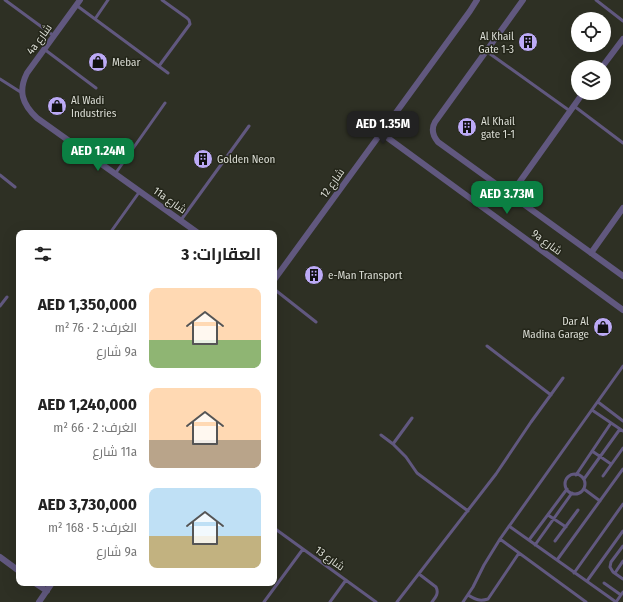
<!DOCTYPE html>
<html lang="ar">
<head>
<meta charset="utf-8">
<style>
  body { margin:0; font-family:"Fira Sans Condensed",Cairo,sans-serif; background:#f6f6f6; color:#222; direction:rtl; height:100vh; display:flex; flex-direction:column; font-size:15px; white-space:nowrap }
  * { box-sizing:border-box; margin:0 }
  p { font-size:13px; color:#767676 }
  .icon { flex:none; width:22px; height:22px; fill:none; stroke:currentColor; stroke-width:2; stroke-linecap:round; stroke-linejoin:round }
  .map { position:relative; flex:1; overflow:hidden; direction:ltr }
  .sheet { position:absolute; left:16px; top:230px; width:261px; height:356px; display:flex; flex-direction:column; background:#fff; border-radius:8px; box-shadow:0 4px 16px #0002; direction:rtl }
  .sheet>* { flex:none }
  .fabs { position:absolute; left:571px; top:12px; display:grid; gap:8px }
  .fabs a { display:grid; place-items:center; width:40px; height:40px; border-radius:50%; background:#fff; box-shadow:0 4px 16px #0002; font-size:20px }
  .price { position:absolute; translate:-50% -34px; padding:0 9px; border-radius:8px; background:#0b8043; color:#fff; font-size:13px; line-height:26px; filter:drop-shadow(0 1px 2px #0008) }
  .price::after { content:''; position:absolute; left:50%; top:24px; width:12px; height:9px; margin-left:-6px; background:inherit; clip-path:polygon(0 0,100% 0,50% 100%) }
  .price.selected { background:#222; color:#fff }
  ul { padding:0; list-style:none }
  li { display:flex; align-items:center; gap:12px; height:100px; padding:0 16px }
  li span { display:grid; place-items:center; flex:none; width:112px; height:80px; border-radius:8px; color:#555 }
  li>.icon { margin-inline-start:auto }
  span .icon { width:48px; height:48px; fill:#fffc; stroke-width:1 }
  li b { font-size:17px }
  h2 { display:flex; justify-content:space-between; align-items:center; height:48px; padding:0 16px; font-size:17px }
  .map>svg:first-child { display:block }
</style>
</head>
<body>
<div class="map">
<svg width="623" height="602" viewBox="0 0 623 602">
  <rect width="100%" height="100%" fill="#2e3024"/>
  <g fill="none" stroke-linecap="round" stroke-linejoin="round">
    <path stroke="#61587f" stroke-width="3" d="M5,0l49,36
      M596,0l27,21
      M76,5l92,68
      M95,19l13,-19
      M44,49l52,39
      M486,51l84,60
      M159,66l31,-42 -1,-4 -2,-2 -25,-18
      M0,79l22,14
      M574,106l49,37
      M115,174l50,-71
      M0,175l15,12
      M181,220l68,-94
      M110,233l30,-42
      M274,289l42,33
      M0,306l7,-9
      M487,346l64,49
      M598,402l25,19
      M592,410l31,21
      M381,435l12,9 13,13 11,16 51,38
      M393,444l19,-26
      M592,451l19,13
      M565 484a10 10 0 1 1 20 0a10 10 0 1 1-20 0Z
      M576,475l35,-52
      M603,476l20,-28
      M584,479l36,-50
      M584,489l16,12
      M548,515l18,12
      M509,526l107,76
      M274,528l102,74
      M500,539l86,63
      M529,540l38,-51
      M555,541l23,-31
      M535,545l37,-52
      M623,546l-12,16 -1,5 3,5 10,7
      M557,560l66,-91
      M574,573l49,-69
      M615,573l8,-12
      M419,574l17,13c3,6 0,10 -4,15
      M587,581l36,-50
      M604,583l17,12
      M468,595c7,4 11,7 20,4l31,-46
      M264,602l39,-53
      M330,602l16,-22
      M397,602l99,-128 35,-52 32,-44
      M463,602l10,-15 11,-22 16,-26 123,-173
      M616,602l7,-10"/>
    <path stroke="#61587f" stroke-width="6" d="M80,0l-53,73c-9,18 -5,31 10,45l161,115
      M523,0l-88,122c-4,7 -2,14 3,20l185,134
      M602,67l21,-28
      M381,133l242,177
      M511,194l72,-101
      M591,253l32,-45
      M274,280l196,-269 7,-11
      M0,557l19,14
      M35,583l12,8
      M39,602l13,-19"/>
  </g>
  <defs>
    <symbol id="building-disc" viewBox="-11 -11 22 22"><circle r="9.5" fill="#bcaaf6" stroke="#24261a"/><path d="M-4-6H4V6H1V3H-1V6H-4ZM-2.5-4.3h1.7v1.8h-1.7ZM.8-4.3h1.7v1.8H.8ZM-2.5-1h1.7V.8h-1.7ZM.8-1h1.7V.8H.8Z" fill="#111"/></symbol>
    <symbol id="shop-disc" viewBox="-11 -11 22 22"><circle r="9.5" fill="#bcaaf6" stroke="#24261a"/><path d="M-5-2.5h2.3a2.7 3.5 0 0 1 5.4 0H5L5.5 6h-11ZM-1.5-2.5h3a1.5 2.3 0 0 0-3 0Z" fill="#111"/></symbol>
  </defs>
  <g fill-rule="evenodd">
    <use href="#building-disc" x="517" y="31" width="22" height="22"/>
    <use href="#shop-disc" x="87" y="51" width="22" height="22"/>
    <use href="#shop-disc" x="46" y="95" width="22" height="22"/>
    <use href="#building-disc" x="456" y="116" width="22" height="22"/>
    <use href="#building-disc" x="192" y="148" width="22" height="22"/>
    <use href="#building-disc" x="303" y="264" width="22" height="22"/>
    <use href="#shop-disc" x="592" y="316" width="22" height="22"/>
  </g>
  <g text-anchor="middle" stroke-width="3" stroke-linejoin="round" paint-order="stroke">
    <g font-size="11" fill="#dbddd5" stroke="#24261a" text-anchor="start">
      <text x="514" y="40" text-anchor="end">Al Khail<tspan x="514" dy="13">Gate 1-3</tspan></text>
      <text x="112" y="66">Mebar</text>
      <text x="71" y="104">Al Wadi<tspan x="71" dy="13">Industries</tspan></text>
      <text x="481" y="125">Al Khail<tspan x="481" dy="13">gate 1-1</tspan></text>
      <text x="217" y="163">Golden Neon</text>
      <text x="328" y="279">e-Man Transport</text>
      <text x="589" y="325" text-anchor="end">Dar Al<tspan x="589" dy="13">Madina Garage</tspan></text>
    </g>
    <g font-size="11" fill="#dbddd5" stroke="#24261a">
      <text transform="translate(39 39) rotate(-54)" y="4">4a شارع</text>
      <text transform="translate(332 183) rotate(-54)" y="4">شارع 12</text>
      <text transform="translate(170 200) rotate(35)" y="4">11a شارع</text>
      <text transform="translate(547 242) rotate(36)" y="4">9a شارع</text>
      <text transform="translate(330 558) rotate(36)" y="4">شارع 13</text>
    </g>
  </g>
</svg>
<div class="fabs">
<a><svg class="icon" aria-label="locate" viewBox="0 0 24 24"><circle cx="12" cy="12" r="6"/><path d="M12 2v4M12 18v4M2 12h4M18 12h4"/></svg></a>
<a><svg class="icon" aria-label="layers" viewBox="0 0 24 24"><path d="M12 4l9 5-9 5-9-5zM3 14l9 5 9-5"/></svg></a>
</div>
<b class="price selected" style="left:383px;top:145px">AED 1.35M</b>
<b class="price" style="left:98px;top:172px">AED 1.24M</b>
<b class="price" style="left:507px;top:215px">AED 3.73M</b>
<section class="sheet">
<h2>العقارات: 3<svg class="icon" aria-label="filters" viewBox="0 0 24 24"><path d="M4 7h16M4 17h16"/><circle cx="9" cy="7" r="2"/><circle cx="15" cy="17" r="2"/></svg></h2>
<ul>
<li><span style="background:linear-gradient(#ffd9b3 65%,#8fb573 0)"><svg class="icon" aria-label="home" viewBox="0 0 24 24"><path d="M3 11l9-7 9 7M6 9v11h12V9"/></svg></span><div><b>AED 1,350,000</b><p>الغرف: 2 · 76 m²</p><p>9a شارع</p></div></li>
<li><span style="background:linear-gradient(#ffd9b3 65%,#b9a48a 0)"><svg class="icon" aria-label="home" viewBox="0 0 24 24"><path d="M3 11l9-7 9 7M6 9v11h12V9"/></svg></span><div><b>AED 1,240,000</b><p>الغرف: 2 · 66 m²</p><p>11a شارع</p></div></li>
<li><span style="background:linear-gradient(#bfe0f5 60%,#c2b280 0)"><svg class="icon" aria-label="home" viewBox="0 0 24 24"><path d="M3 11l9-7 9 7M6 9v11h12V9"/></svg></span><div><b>AED 3,730,000</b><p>الغرف: 5 · 168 m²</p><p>9a شارع</p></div></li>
</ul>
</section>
</div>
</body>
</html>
